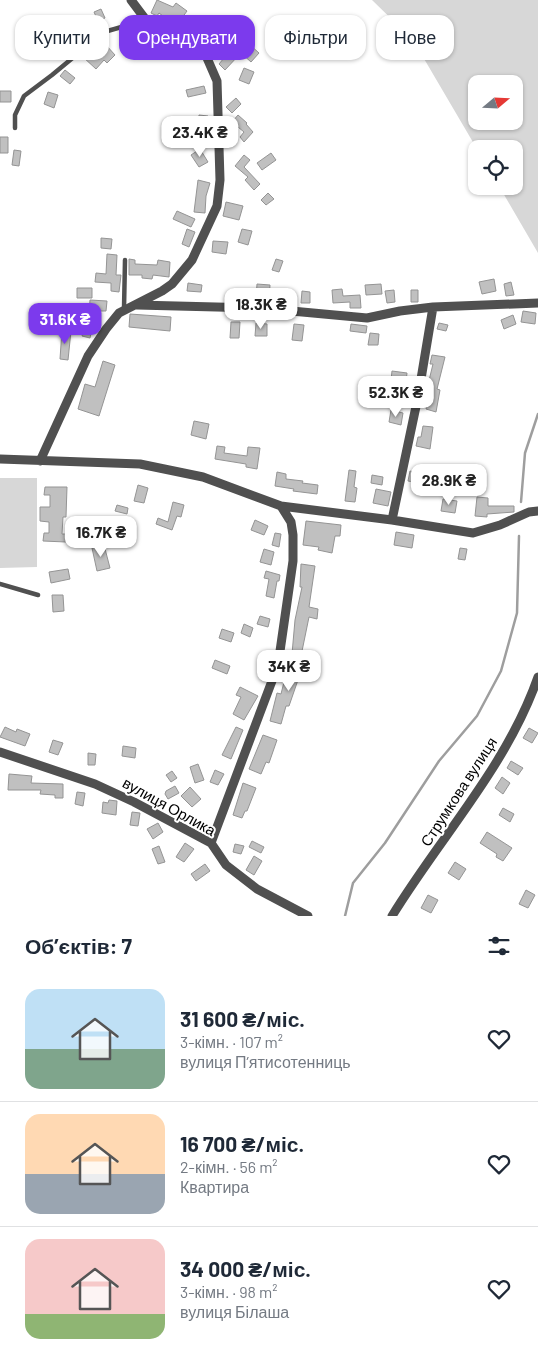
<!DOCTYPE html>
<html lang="uk">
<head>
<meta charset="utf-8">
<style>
  body { margin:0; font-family:Barlow,sans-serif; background:#f6f6f7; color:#1f2937; height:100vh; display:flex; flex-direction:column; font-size:19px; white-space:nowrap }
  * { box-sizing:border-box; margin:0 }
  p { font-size:16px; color:#747a83 }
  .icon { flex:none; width:28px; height:28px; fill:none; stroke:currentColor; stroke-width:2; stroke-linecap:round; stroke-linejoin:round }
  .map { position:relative; height:916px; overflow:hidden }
  .drawer { display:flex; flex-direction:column; background:#fff; flex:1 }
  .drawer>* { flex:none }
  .hud { position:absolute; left:15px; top:15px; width:509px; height:45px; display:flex; gap:10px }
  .needle { width:32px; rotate:71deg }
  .controls { position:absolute; left:468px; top:75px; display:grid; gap:10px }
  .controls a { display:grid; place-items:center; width:55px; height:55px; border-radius:10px; background:#fff; box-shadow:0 1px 4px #0004; font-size:25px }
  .price { position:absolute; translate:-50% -42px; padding:0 11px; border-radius:10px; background:#fff; color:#222; font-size:16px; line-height:32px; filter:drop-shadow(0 1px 2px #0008) }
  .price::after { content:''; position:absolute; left:50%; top:30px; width:15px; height:11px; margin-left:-8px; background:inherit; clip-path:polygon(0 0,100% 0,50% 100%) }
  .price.active { background:#7c3aed; color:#fff }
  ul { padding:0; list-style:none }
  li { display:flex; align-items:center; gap:15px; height:125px; padding:0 25px }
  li+li { border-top:1px solid #e0e1e3 }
  li span { display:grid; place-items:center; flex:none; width:140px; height:100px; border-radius:15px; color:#555 }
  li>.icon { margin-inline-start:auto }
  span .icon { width:60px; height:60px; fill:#fffc; stroke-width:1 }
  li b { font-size:21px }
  h2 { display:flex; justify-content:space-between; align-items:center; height:60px; padding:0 25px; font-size:21px }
  .chip { padding:0 18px; border-radius:15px; background:#fff; box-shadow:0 1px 4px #0004; font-size:18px; line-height:45px }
  .chip.active { background:#7c3aed; color:#fff }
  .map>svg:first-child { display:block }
</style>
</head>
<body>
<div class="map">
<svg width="538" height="916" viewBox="0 0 538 916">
  <rect width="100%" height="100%" fill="#fff"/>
  <path fill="#d7d7d7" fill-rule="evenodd" d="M372,0h166v253l-39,-67h15v-37h-37l-64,-109zM476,84h38v37h-38z
    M0,478h37v89l-37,1z"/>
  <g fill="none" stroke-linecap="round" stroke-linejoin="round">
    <path stroke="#9e9e9e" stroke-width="2.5" d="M521,502l4,-49 13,-39
      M345,916l8,-33 32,-40 54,-82 38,-45 24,-45 16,-58 2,-77"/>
  </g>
  <path fill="#c0c0c0" stroke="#949494" d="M157,0l16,7 3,-4 11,8 -11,15 -17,-13 -2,3 -6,-3z
    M101,9l4,9 -7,3 -4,-9z
    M83,19l5,11 -7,3 -5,-11z
    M202,26l9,8 -7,9 -9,-8z
    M144,32l8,2 -4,13 -7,-3z
    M223,38l5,5 -2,2 12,11 -13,14 -6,-6 5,-6 -11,-10z
    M61,43l7,6 -5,6 -7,-6z
    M249,44l10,9 -8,9 -10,-9z
    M106,45l9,10 -8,8 -3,-3 -8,9 -13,-12 5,-5 5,5z
    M244,68l10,4 -5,12 -10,-4z
    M65,70l10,8 -5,6 -10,-8z
    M204,86l2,7 -18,4 -2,-7z
    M0,91h11v11h-11z
    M48,92l10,3 -4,13 -10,-4z
    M236,98l5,6 -9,9 -6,-6z
    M199,115l9,1 -1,11 -9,-1z
    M238,115l9,8 -1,1 7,8 -9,10 -4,-5 4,-5 -12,-10z
    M0,137h8v16h-8z
    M200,149l8,13 -9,5 -8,-12z
    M14,150l7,1 -2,15 -7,-1z
    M271,153l5,7 -14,10 -5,-7z
    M244,155l6,5 -6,7 16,17 -6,6 -9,-10 3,-3 -13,-11z
    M198,180l12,3 -4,13 -1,17 -11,-1z
    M268,193l6,6 -8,6 -5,-5z
    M226,202l17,4 -4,14 -16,-4z
    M177,211l18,8 -4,8 -18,-8z
    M187,229l8,3 -6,15 -7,-3z
    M242,229l10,2 -4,14 -10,-3z
    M101,238l11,1 -1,10 -10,-1z
    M213,241l15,1 -2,12 -14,-2z
    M107,254l10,1 -1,20h5l-2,17 -8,-1v-8l-16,-1 1,-9 10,1z
    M129,259l6,1v4l22,1 1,-5 12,2 -1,15 -16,-2 -1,4 -10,-1v-3h-13z
    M276,259l7,2 -4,11 -7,-2z
    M494,279l2,12 -14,3 -3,-12z
    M511,282l3,13 -8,1 -2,-12z
    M188,283l14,2 -1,7 -14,-1z
    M257,284l13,1 -1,15 -13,-2z
    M381,284l1,10 -16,1 -1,-10z
    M77,288h15v10h-15z
    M342,289l1,7 17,-1 1,13h-11v-6l-17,1 -1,-13z
    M394,290l1,12 -8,1 -2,-12z
    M411,290h7v12h-7z
    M282,291l9,1 -1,10 -9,-1z
    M302,291l8,1v11h-9z
    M90,300l17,1 -1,10h-10l-6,27 -8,-2 5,-15h-2l1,-6h3z
    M523,311l13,2 -1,11 -14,-2z
    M130,314l41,3 -1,14 -41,-4z
    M513,315l3,9 -12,5 -3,-9z
    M231,322h9l-1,16h-9z
    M256,323l11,1v12h-12z
    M439,323l9,2 -2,6 -9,-2z
    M294,324l10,1 -2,16 -10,-1z
    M351,324l16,2 -1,7 -16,-2z
    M62,330l9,1 -3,29 -8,-1z
    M370,333l9,1 -1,11h-10z
    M432,355l13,2 -8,32 3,1 -4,22 -10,-3 3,-12h-4l8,-33h-3z
    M103,361l12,4 -16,51 -21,-7 7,-25 10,3z
    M392,371l15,2 -1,9 -15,-2z
    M391,410l12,3 -2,12 -12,-3z
    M194,421l15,3 -3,15 -15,-4z
    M423,426l10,1 -3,22 -14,-3 2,-9h3z
    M217,446l8,1 -1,6 23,3 1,-9 12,1 -3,21 -11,-2v-3l-31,-5z
    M349,470l7,1 -2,16 3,1 -2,14 -10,-1z
    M410,471l18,4 -2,9 -18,-3z
    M277,472l9,2v5l17,2 -1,2 16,2 -1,9 -24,-3 1,-2 -19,-3z
    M372,475l11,2 -1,8 -11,-2z
    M138,485l10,3 -4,15 -10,-2z
    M45,487h22l-1,30h-3l-1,17h4v8l-23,-1 1,-8h5v-11l-9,-1v-14h10v-12h-6z
    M376,489l15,3 -3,14 -15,-3z
    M477,497l11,1v8h26v6l-27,2v3l-12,-1z
    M443,499l14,2 -2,12 -14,-2z
    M173,502l11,3 -3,12 -4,-1 -5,14 -16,-6 2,-6 10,4z
    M117,505l11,3 -1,6 -12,-3z
    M255,520l13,6 -4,9 -13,-5z
    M306,521l35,4 -1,11h-5l-3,17 -14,-3 1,-3 -16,-2z
    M396,532l18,3 -2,13 -18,-3z
    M275,533l6,1 -2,13 -7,-2z
    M104,545l6,23 -13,3 -5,-23z
    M460,548l7,1 -2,11 -7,-1z
    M264,549l10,3 -3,13 -11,-3z
    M301,564l14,2 -6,41 9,2 -1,10 -8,-2 -8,39 -9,-2 3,-34 7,-33h-2z
    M68,569l2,10 -19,4 -2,-11z
    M266,571l14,4 -1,6h-2l-3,17 -8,-2 3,-17 -5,-1z
    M52,595h11l1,16 -11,1z
    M260,616l10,3 -2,8 -11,-3z
    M244,624l9,4 -3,9 -9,-4z
    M222,629l12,4 -3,9 -12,-4z
    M215,660l15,6 -3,8 -15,-6z
    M288,666l28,6 -2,8 -15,-3 -10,29h-3l-5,18 -11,-3 7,-28 4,1z
    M240,687l18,9 -14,24 -11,-6 8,-17 -5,-2z
    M5,727l11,5 1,-3 13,5 -5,12 -25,-9z
    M236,727l7,3 -12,29 -9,-4z
    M529,728l9,5 -6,10 -9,-5z
    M263,735l14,5 -8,23 -3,-1 -5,12 -12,-5z
    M53,740l10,3 -5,12 -9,-3z
    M123,746l13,2 -1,10 -13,-2z
    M88,753l8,1 -1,11h-7z
    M511,761l12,7 -5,7 -11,-7z
    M198,764l6,16 -9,3 -5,-16z
    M215,770l9,4 -6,11 -8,-3z
    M172,771l5,7 -6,4 -5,-7z
    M9,774l23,2 -1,7 32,1v14h-8v-3l-15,-1 1,-4h-33z
    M502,777l8,6 -7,11 -8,-6z
    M243,783l13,5 -9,23h-2l-3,7 -9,-3z
    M175,786l4,7 -11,6 -3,-5 1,-3z
    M190,787l11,12 -9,8 -11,-11z
    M77,792l8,1 -2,13 -8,-2z
    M109,800l8,1 -1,14 -14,-2 1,-11 5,1z
    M503,808l11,6 -4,8 -11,-7z
    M132,812l8,1 -2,13 -8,-1z
    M158,823l5,9 -10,7 -6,-10z
    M487,832l25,16 -9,13 -7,-4 1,-3 -17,-11z
    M252,841l12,6 -3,6 -12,-6z
    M185,843l9,6 -10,13 -8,-5z
    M235,844l9,2 -3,8 -8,-2z
    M159,846l6,16 -7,2 -6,-15z
    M254,856l8,5 -8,14 -8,-5z
    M455,862l11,7 -7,11 -11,-7z
    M205,864l5,7 -14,10 -5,-7z
    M526,890l9,5 -7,13 -9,-4z
    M428,895l10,5 -7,13 -10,-5z"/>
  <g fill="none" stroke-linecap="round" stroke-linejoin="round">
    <path stroke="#505050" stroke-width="4.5" d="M15,128v-13l9,-19 28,-21 52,-43 42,-12
      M124,309l1,-49
      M0,584l38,11"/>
    <path stroke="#505050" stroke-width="9" d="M137,305l122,3 108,10 33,-7 33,-4 105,-4
      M0,459l140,5 63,13 78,29 111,14 81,13 27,-8 29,-13 9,-1
      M40,461l48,-105 18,-27 13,-16 43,-22 10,-7 20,-24 25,-54 3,-26 -3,-99 -10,-23 -16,-17 -23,-12 -22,-9 -15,-20
      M392,520l26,-123 15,-90
      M0,752l95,32 39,18 77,41 15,22 31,24 51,27
      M211,843l67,-178 15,-104v-26l-2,-13 -10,-16
      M392,916c49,-80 115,-150 146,-239"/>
  </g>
  <g text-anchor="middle" stroke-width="4" stroke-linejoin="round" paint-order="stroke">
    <g font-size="15" fill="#000" stroke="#fff">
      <text transform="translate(459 792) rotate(-57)" y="5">Струмкова вулиця</text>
      <text transform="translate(169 807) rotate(29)" y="5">вулиця Орлика</text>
    </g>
  </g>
</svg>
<div class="controls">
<a><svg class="needle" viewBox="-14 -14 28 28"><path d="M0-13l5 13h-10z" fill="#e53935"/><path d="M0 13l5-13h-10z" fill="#747a83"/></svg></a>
<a><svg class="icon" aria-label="locate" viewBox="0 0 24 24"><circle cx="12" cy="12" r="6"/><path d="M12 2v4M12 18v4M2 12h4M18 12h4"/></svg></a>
</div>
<b class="price" style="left:200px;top:158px">23.4K ₴</b>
<b class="price" style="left:261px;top:330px">18.3K ₴</b>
<b class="price active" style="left:65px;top:345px">31.6K ₴</b>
<b class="price" style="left:396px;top:418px">52.3K ₴</b>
<b class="price" style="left:449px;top:506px">28.9K ₴</b>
<b class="price" style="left:101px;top:558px">16.7K ₴</b>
<b class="price" style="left:289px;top:692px">34K ₴</b>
<div class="hud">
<a class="chip">Купити</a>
<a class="chip active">Орендувати</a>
<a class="chip">Фільтри</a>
<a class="chip">Нове</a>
</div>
</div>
<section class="drawer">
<h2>Об’єктів: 7<svg class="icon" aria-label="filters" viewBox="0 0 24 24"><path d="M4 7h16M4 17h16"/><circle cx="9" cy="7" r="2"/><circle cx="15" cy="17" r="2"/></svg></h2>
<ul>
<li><span style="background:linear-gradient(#bfe0f5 60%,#7fa58c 0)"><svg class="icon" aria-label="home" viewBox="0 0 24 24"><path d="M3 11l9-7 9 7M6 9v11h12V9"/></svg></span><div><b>31 600 ₴/міс.</b><p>3-кімн. · 107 m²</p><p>вулиця Пʼятисотенниць</p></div><svg class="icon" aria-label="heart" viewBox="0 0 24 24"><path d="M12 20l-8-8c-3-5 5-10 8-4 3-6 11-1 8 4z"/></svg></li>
<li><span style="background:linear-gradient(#ffd9b3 60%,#9aa5b1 0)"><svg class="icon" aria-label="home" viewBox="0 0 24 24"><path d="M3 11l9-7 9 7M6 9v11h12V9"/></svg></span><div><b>16 700 ₴/міс.</b><p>2-кімн. · 56 m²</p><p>Квартира</p></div><svg class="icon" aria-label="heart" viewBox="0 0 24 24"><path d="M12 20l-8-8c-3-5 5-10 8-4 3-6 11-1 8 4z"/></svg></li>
<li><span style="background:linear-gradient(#f6c9c9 75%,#8fb573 0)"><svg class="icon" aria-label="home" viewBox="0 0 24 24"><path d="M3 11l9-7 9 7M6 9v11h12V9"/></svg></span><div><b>34 000 ₴/міс.</b><p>3-кімн. · 98 m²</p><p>вулиця Білаша</p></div><svg class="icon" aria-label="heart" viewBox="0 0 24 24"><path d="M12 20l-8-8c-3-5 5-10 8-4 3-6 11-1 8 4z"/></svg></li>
</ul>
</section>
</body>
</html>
